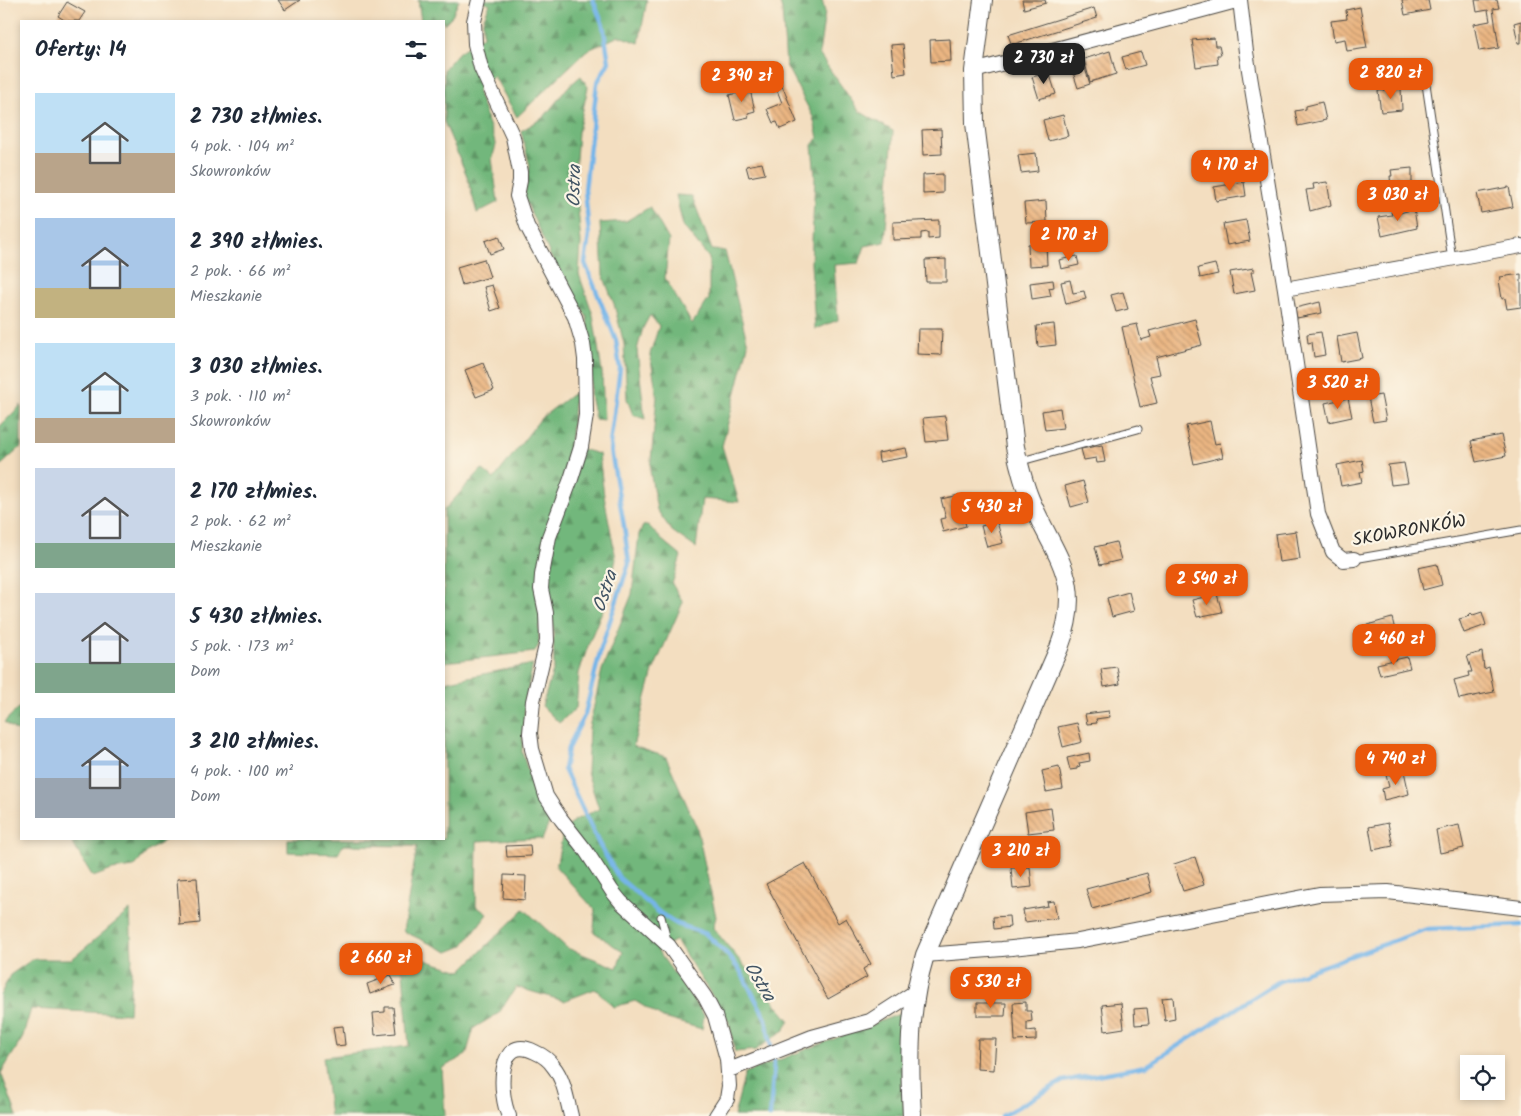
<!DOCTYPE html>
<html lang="pl">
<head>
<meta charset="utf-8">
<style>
  body { margin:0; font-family:Kalam,sans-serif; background:#f2f2f3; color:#1f2937; height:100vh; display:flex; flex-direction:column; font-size:19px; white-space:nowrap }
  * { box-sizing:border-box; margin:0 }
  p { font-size:16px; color:#747a83 }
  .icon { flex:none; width:28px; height:28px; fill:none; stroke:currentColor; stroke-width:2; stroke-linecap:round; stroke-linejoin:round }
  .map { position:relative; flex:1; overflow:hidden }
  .sheet { position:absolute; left:20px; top:20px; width:425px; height:820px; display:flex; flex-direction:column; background:#fff; border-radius:0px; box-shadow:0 2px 8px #0003 }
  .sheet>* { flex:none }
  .tools { position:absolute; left:1460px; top:1055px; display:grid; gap:10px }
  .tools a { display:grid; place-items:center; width:45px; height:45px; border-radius:0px; background:#fff; box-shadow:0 2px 8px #0003; font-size:25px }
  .price { position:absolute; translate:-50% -42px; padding:0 11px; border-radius:10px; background:#ea580c; color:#fff; font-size:16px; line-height:32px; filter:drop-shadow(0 1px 2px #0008) }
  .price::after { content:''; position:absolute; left:50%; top:30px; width:15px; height:11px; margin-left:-8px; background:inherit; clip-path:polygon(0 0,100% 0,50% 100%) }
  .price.current { background:#222; color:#fff }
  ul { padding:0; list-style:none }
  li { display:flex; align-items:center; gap:15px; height:125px; padding:0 15px }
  li span { display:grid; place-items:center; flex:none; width:140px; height:100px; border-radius:0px; color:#555 }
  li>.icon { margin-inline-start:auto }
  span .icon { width:60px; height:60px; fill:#fffc; stroke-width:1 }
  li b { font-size:21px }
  h2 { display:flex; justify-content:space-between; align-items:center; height:60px; padding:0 15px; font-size:21px }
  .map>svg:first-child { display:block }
</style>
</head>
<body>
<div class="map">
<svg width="1521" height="1116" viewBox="0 0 1521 1116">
  <defs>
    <pattern id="forest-firs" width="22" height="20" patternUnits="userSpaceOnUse" patternTransform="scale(1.25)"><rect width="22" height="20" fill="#72b77b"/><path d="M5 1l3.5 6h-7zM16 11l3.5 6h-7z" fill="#5e9565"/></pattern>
    <pattern id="building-back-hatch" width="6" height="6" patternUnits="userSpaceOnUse" patternTransform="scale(1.25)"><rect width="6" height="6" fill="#ebb682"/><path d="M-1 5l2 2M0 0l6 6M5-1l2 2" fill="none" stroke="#bf946b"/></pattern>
  </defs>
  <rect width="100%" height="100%" fill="#fcf5e5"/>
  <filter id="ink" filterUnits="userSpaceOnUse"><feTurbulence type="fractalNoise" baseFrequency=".02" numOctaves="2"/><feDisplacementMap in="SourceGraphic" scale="10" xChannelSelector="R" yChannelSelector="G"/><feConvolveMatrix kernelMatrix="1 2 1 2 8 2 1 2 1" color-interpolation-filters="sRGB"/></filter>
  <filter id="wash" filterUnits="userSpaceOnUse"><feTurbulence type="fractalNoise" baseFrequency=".0096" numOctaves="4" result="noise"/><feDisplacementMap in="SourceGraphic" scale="20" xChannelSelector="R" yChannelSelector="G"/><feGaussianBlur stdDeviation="1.12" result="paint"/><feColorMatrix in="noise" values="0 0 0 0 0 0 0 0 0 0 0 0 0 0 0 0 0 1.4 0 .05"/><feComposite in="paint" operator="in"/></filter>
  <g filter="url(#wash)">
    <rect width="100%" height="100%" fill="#f3dec0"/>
    <path fill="url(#forest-firs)" stroke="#4e7153" d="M418,0h41l-7,16 -8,8v-3h-23z
      M480,0h167l-8,43 -20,-7 -33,15 -69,66 -23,-41 -17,14 19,55 -4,14 6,43 -21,11 -10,-37 -23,-54v-53l15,-17 24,-16v-16l7,-16z
      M779,0h43l3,12 -6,42 40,57 34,20 -8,111 -20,4 -6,17 -25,2 4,55 -23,9 -4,-66 4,-86 -3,-32 6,-7 -5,-21 -27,-52 -4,-55z
      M581,76l7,11 -10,45 -3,41 6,70 -2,31 14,41 9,57 2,48 -9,-1 -5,-24 2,-25 -5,-53 -35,-58 -28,-62 6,-31 -9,-35 23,-14 24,-30z
      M676,195l16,1 20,54 13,1 23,94 -26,101 17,56 -37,-3 -6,49 -24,-17 -15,-21 -7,-39 7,-75 -7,-42 9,-28 -9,-11 -7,13 -6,22 8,69 -12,-4 -6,-16 -3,-55 -10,-40 -11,-29 -3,-52 26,-2 24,-14 19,33 -4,38 27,46 17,-25v-41l-26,-32z
      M575,392l-5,54 29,8 5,42 12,63 -10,43 -16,38 -11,33 -3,35 -17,15 -17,-17 12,-38 -1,-47 -14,4v19l-4,8 -91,10v-152l38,-41 12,10 47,-61z
      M21,405v42l-21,19v-40z
      M648,525l14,15 19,16 -9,28 11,18 -30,69 -20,75 33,11 31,71 19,89 -3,11 77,93 -6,9 -28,20 -21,2 -6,-30 -53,-82 -19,10 47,65 -2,14 -39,-11 -28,-17 -21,6 -19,-18 -31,12 -48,-14 -17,26 -25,15 -8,27 -24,13 3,48h-115l-7,-59 86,-11 -6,-75h-33l9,-14 15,-9 37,14 30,9 63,-62 43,39 50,20 6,-16 -29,-20 1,-22 -39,-43 7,-34 10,-12 26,-12 -12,-37 2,-44 13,-58 30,-76 7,-60 4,-8z
      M533,664l-8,38 -3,50 12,38 17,28 -9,22 -5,-2 -60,3 -1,65 11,8 -24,32 -15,6 -45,-21 14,-85 -74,-1 -5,9 -50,-2v-13h156v-157z
      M21,706v28l-17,-12z
      M70,839h97l-20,13 -13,15 -22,3 -19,7z
      M130,910l2,47 -3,57 -98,-5 -9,30 -21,34 16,43h-17v-120l10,-21 23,-16h39z
      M902,1013l2,103h-170l11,-43z"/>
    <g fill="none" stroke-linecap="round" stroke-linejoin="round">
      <path stroke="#75b5e9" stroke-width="4.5" d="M593,0l10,25 6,37 -12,21 -12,107 4,45 -4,28 31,77 4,29 -10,75 14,82 5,37 -28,85 -16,66 -17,34 -4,21 35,75 20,34 42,36 16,10 29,10 21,20 14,18 25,47 8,45 -4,52
        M1002,1116l61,-35 83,-15 132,-84 149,-53 94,-4"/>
    </g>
    <g id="blocks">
      <path fill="url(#building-back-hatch)" d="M278,0h22l-15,10z
        M1022,0h23l1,3 -22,6z
        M1402,0h26l2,10 -25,5z
        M1475,0h22l2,8 -6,1 6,39 -20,3 -5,-27 16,-3 -2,-11 -11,2z
        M67,2l18,10 -6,9h-13l-8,-5z
        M1360,7l7,41 -20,3 -2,-12 -11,2 -3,-20 16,-2 -1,-9z
        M1094,8l3,10 -83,26 -3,-1 -3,-8z
        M1521,21v22h-3l-4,-20z
        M1214,38l1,8h4l2,9h-4l1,9 -22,3 -4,-27z
        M950,39l1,22 -20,1 -1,-22z
        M903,44l3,29 -12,2 -3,-30z
        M1110,51l6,23 -26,8 -6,-23z
        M1141,52l4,13 -19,5 -4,-13z
        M1082,59l8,25 -12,4 -8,-25z
        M771,71l1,12 -30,1v-12z
        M1049,72l7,22 -17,5 -7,-22z
        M781,83l16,39 -17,7 -3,-7 -4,1 -6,-14 15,-6 -7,-18z
        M749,85l6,26 -7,2 1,4 -14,3 -6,-25 9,-2 -2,-5z
        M1401,88l1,22 -21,2 -3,-21z
        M1322,102l4,18 -28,6 -3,-15 11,-2v-3z
        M1063,115l5,21 -20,5 -5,-21z
        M941,129l1,25 -19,1 -1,-25z
        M1036,153l2,18 -17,2 -3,-18z
        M762,163l3,11 -16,3 -3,-11z
        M1412,168v16l-21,3 -1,-11h2l-1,-6z
        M943,174v19l-20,1v-19z
        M1244,182l2,14 -30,5 -2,-14z
        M1327,182l4,23 -21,6 -4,-21 8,-1 -1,-5z
        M1509,187l4,20 -32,6 -4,-20z
        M1046,201l1,21 -21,1 -2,-20z
        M1414,209l3,19 -35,8 -4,-19 14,-2 -1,-3 9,-1v2z
        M939,220v18l-11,1v-7l-7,1v6l-28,1v-18z
        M1246,220l4,21 -23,4 -4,-21z
        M499,236l5,13 -14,5 -5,-13z
        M1046,243l1,22 -18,1 -1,-22z
        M1077,256l2,9 -18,4 -2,-9z
        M484,259l6,18 -28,8 -5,-18z
        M946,259v23h-20l-1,-22z
        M1215,264l3,10 -18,4 -2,-10z
        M1254,268v4h-3l4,18 -21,4 -4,-22z
        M1521,274v33l-14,2 -2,-11 -3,1 -3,-19 2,-1 -1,-2z
        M1053,280l1,7 -5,1 2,8 -19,3 -2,-16z
        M1070,280l3,13 11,-2 2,8 -20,5 -5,-22z
        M492,285l8,23 -9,3 -7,-24z
        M1123,292l5,17 -12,3 -5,-17z
        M1320,302l2,11 -25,5 -2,-10z
        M1195,319l7,26 -46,12 4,17 -10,2 7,27 -17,4 -18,-80 15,-3 4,16 10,-3 -2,-6z
        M1054,324l2,21 -18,2 -2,-21z
        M918,329h24l-1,26 -24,-1z
        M1321,332l4,23 -11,2 -2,-15 -4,1 -1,-9z
        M1357,333l5,25 -21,4 -4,-25z
        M483,363l11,27 -18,7 -11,-27z
        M1381,395l5,25 -13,2 -5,-25z
        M1348,398l4,19 -23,5 -4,-19z
        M1060,408l3,20 -18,2 -3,-19z
        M945,416l3,24 -22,2 -3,-24z
        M1210,421l5,23 5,-1 3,14 -29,7 -8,-38z
        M1501,435l5,21 -30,6 -5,-21z
        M1102,445l3,17 -8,1 -1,-5 -12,2 -3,-11z
        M906,448l2,9 -29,5 -1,-9z
        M1362,460l2,11 -4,1 2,10 -21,4 -4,-21z
        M1404,463l4,20 -17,2 -3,-20z
        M1083,481l6,21 -18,5 -6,-21z
        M959,495l2,11 -5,1 3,9 4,-1 3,11 -23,6 -3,-13 6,-1 -5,-19z
        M997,522l6,21 -16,4 -6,-21z
        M1296,531l4,28 -21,3 -4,-28z
        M1116,542l5,18 -21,5 -5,-18z
        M1437,564l5,21 -19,5 -5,-22z
        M1129,592l5,19 -22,6 -5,-19z
        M1217,594l5,18 -25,5 -5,-17z
        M1482,612l4,13 -22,8 -5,-14 8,-2 4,-4 2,2z
        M1392,618l5,20 -32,8 -5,-19z
        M1482,652l2,17 5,-2 5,25 -35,7 -5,-19 15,-4 -1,-4h4l-5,-16z
        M1407,657l3,11 -30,7 -3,-11z
        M1117,667l3,17 -16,3 -3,-18z
        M1109,711l1,6 -14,2 1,4 -10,1 -2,-10z
        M1077,723l5,19 -19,5 -5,-20z
        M1089,753l1,8 -11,2 1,3 -3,1v2l-7,1 -3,-12z
        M1059,767l4,22 -17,3 -4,-21z
        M1404,771l5,23 -25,6 -2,-11 7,-2 -3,-12z
        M1051,808l3,22 -26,3 -3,-21z
        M1388,823l5,23 -20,4 -4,-23z
        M1459,825l5,23 -24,5 -4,-23z
        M530,845l1,11 -24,1 -1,-11z
        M1195,857l9,28 -21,6 -9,-27z
        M805,863l33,60 8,-5 25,46 -8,5 4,8 -39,22 -62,-115z
        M1030,867l2,20 -19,2 -2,-21z
        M1147,873l5,19 -60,17 -6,-20z
        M504,875l22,1 -1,24 -22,-2z
        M197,878l3,45 -20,2 -3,-46z
        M1054,901l3,17 -32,4 -2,-12 25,-4 -1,-4z
        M1009,916l1,11 -16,2 -1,-12z
        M391,975l4,10 -25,9 -3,-10z
        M1173,997l2,22 -10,2 -3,-23z
        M1026,1002v9h5l1,10 -5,1v9l9,-1v10l-21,1 -2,-38z
        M977,1003h29l-1,13h-28z
        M1121,1003l3,25 -19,3 -3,-26z
        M385,1007h8l3,26 -21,2 -2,-22 12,-1z
        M1147,1008l2,16 -14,1 -1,-16z
        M343,1026l2,19 -9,1 -3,-19z
        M978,1039h18l-2,31 -17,-1z"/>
    </g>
  </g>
  <g filter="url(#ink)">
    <use href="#blocks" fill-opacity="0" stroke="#494641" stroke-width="1"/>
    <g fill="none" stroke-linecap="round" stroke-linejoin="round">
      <defs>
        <path id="service" d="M1426,84l26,175
          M1018,462l120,-33
          M1354,559l167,-29
          M661,917l6,23"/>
        <path id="minor" d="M479,0l-5,21 1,23 6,24 32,69 7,35v9l-3,15 10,30 48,91 8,27 2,15 1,56 -5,32 -10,32 -22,58 -7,38 -1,14 5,24 1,28 -14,60 -3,32 2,16 14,47 15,23 25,32 26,40 9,11 48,44 36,51 10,19 12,43 2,27 -2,13 -11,17
          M974,71l266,-71 6,52 39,237 33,225 15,38 10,8 11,-1
          M1285,289l236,-43
          M925,955l77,-6 76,-8 241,-47 69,-2 133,16
          M729,1070l83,-33 58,-16 45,-29
          M509,1116c-10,-20 -13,-84 26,-64 7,3 14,8 18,14 11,13 14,34 18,50"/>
        <path id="tertiary" d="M912,1116c-3,-58 -4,-105 13,-161l134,-307c26,-69 -4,-90 -29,-149 -7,-17 -11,-34 -15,-52l-40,-324 -1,-52 9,-71"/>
      </defs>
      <use href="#service" stroke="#494641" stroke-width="9"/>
      <use href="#minor" stroke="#494641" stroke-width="16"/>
      <use href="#tertiary" stroke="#494641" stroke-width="20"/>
      <use href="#service" stroke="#fff" stroke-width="7"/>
      <use href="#minor" stroke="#fff" stroke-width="14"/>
      <use href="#tertiary" stroke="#fff" stroke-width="18"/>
    </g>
  </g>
  <g text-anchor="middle" stroke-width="4.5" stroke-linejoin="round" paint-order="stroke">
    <g font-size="18" fill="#2b2b2b" stroke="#fcf5e5">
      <text transform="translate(1409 530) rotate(-10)" y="6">SKOWRONKÓW</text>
    </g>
    <g font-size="19" font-style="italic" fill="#415464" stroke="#fcf5e5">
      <text transform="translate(573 186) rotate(-89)" y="7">Ostra</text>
      <text transform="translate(604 591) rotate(-72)" y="7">Ostra</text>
      <text transform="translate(761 981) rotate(59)" y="7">Ostra</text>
    </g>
  </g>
</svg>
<div class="tools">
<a><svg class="icon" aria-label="locate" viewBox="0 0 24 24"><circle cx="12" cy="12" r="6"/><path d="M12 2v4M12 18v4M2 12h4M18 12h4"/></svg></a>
</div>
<b class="price current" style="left:1044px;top:85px">2 730 zł</b>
<b class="price" style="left:1391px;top:100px">2 820 zł</b>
<b class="price" style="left:742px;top:103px">2 390 zł</b>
<b class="price" style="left:1230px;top:192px">4 170 zł</b>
<b class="price" style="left:1398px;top:222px">3 030 zł</b>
<b class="price" style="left:1069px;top:262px">2 170 zł</b>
<b class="price" style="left:1338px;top:410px">3 520 zł</b>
<b class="price" style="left:992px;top:534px">5 430 zł</b>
<b class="price" style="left:1207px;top:606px">2 540 zł</b>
<b class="price" style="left:1394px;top:666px">2 460 zł</b>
<b class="price" style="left:1396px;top:786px">4 740 zł</b>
<b class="price" style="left:1021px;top:878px">3 210 zł</b>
<b class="price" style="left:381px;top:985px">2 660 zł</b>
<b class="price" style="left:991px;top:1009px">5 530 zł</b>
<section class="sheet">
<h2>Oferty: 14<svg class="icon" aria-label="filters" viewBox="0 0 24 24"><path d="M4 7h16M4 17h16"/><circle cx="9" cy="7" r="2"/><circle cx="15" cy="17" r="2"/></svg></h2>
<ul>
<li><span style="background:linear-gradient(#bfe0f5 60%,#b9a48a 0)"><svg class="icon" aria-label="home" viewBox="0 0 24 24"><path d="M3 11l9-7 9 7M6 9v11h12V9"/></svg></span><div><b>2 730 zł/mies.</b><p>4 pok. · 104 m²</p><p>Skowronków</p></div></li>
<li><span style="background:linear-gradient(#a9c7e8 70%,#c2b280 0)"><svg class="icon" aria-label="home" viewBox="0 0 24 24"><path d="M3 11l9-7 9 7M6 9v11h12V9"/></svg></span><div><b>2 390 zł/mies.</b><p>2 pok. · 66 m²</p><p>Mieszkanie</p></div></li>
<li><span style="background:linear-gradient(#bfe0f5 75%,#b9a48a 0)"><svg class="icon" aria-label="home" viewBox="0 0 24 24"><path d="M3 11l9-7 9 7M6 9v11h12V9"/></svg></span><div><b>3 030 zł/mies.</b><p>3 pok. · 110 m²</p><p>Skowronków</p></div></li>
<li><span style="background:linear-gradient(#c9d6e8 75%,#7fa58c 0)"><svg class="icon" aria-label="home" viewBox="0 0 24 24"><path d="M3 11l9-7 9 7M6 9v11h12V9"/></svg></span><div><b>2 170 zł/mies.</b><p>2 pok. · 62 m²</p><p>Mieszkanie</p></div></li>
<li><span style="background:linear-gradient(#c9d6e8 70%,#7fa58c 0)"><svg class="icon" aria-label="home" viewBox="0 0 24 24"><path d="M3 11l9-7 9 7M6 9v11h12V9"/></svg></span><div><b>5 430 zł/mies.</b><p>5 pok. · 173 m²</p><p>Dom</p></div></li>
<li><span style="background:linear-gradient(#a9c7e8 60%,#9aa5b1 0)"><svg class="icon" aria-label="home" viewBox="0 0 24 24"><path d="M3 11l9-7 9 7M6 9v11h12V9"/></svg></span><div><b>3 210 zł/mies.</b><p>4 pok. · 100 m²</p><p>Dom</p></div></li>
</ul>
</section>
</div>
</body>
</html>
